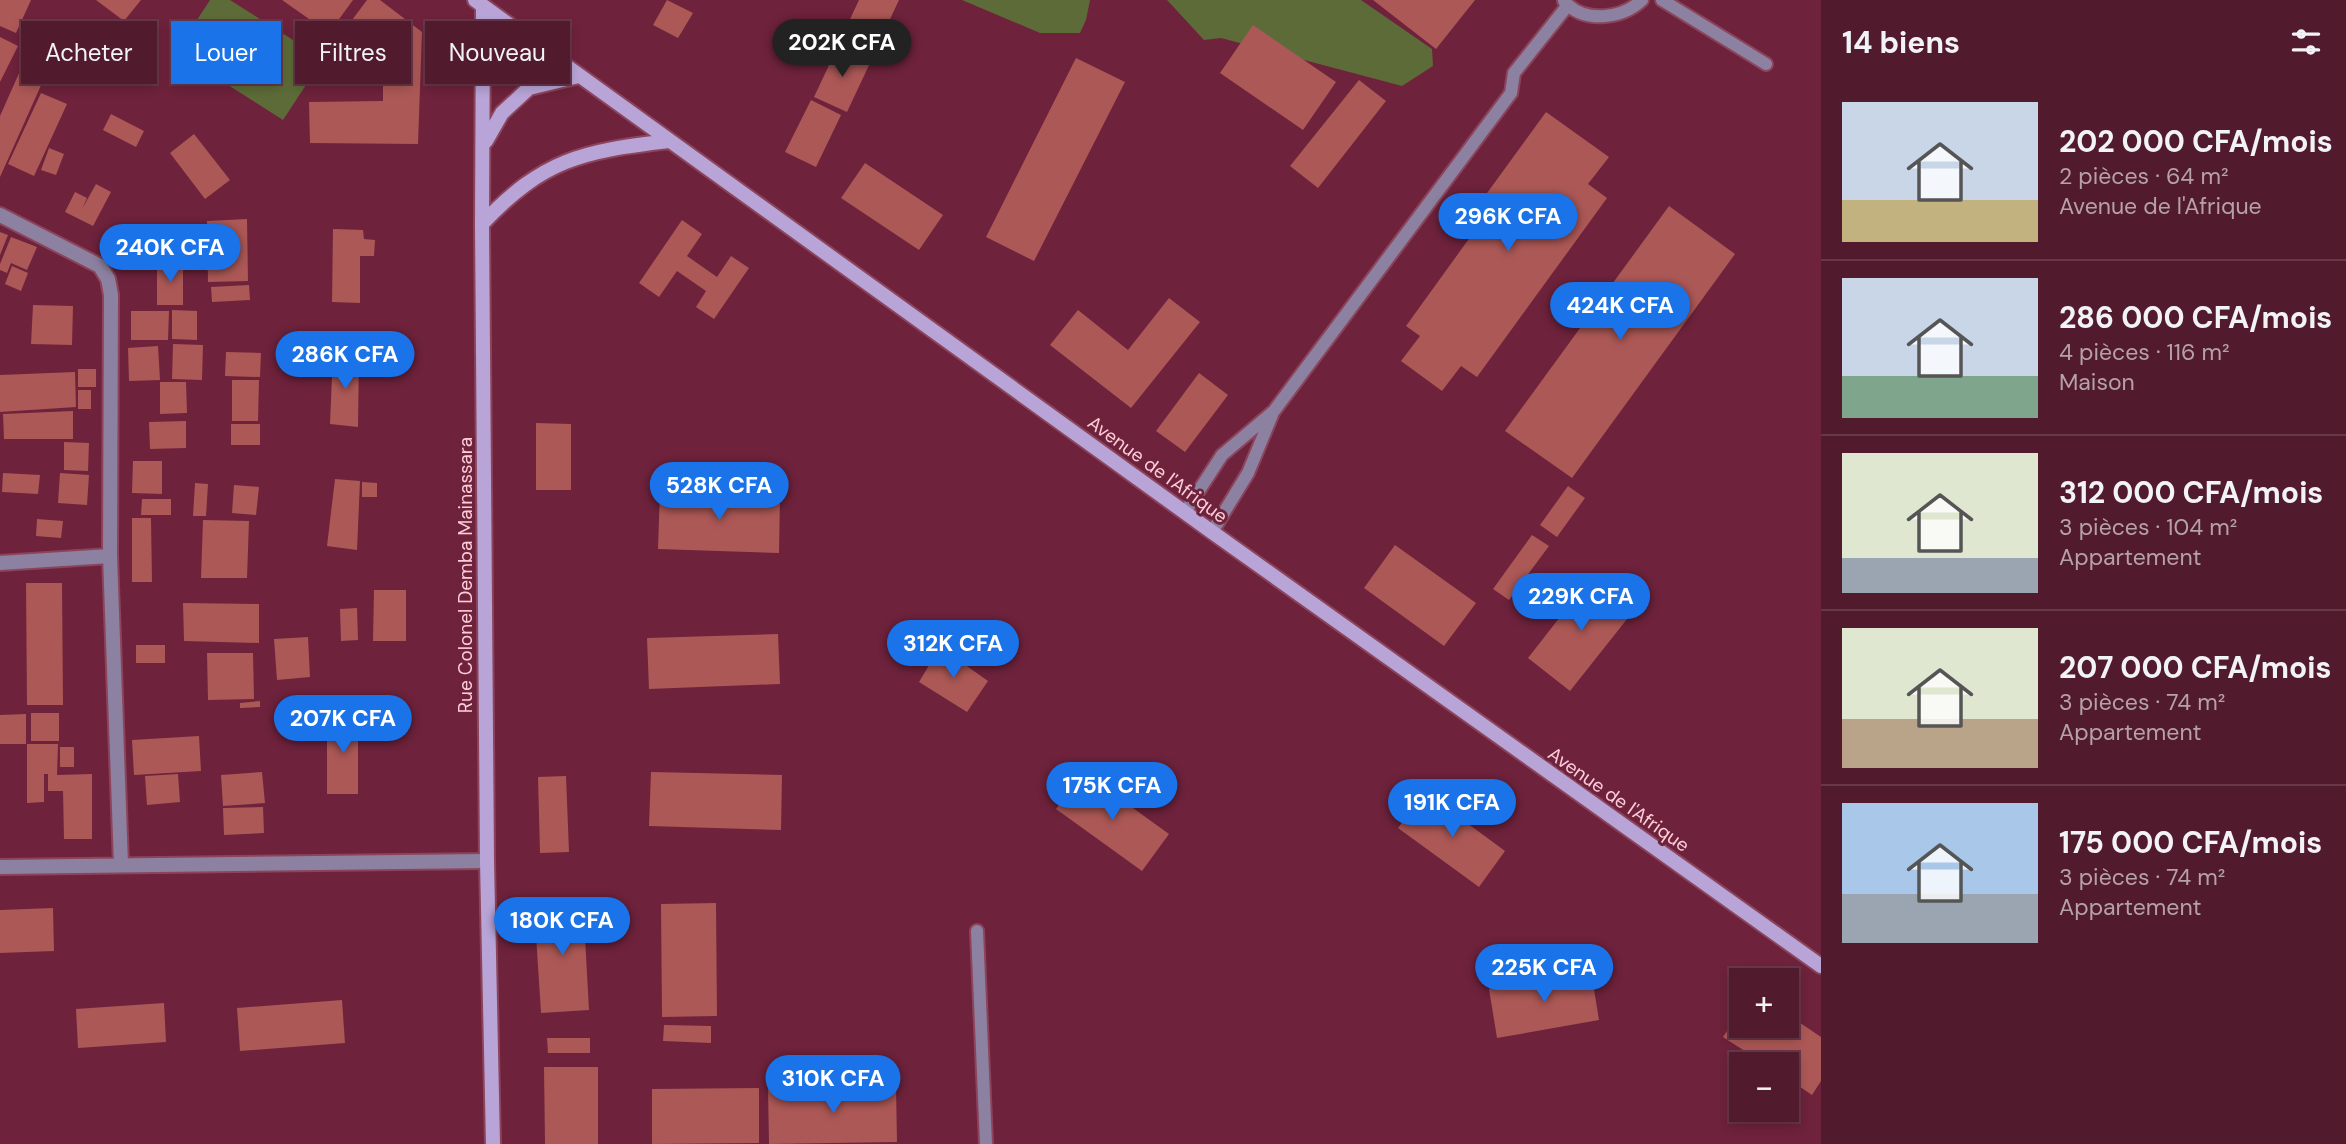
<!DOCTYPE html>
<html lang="fr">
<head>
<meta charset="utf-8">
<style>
  body { margin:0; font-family:"DM Sans",sans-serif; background:#582335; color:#f1f3f6; height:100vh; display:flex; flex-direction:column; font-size:26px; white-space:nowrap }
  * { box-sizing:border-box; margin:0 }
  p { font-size:23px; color:#b5a1aa }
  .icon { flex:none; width:38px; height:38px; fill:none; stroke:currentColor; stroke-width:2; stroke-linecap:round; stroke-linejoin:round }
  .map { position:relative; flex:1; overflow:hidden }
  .sheet { display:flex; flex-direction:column; background:#521a2d; width:525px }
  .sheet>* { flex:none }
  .hud { position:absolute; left:21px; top:21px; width:665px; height:63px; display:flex; gap:14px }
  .buttons { position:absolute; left:1729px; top:968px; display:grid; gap:14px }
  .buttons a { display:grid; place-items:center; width:70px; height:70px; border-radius:0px; background:#521a2d; box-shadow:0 4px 10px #0003,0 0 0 2px #683849; font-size:35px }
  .price { position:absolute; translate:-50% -60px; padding:0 16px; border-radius:24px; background:#1a73e8; color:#fff; font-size:23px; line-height:46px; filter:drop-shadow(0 2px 4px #0008) }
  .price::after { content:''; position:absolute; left:50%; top:42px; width:21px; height:16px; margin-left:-10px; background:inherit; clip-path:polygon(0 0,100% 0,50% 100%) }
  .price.on { background:#222; color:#fff }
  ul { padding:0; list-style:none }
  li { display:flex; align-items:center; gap:21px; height:175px; padding:0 21px }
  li+li { border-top:2px solid #683849 }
  li span { display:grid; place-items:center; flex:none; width:196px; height:140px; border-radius:0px; color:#555 }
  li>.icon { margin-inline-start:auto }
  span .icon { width:84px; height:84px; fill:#fffc; stroke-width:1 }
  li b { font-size:30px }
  h2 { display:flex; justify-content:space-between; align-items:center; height:84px; padding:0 21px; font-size:30px }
  .tag { padding:0 24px; border-radius:0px; background:#521a2d; box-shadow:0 4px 10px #0003,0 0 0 2px #683849; font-size:24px; line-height:63px }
  .tag.on { background:#1a73e8; color:#fff }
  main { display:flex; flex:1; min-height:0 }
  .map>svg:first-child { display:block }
</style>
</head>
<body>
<main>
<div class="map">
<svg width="1821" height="1144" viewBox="0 0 1821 1144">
  <rect width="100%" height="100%" fill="#6e223c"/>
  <path fill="#5c6b37" d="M210,0h20l93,59 -40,61 -107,-68z
    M962,0h128l-4,20 -6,13h-40z
    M1167,0h194l71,49 1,17 -31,20 -181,-48 -17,2z"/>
  <path fill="#ac5856" d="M0,0h31l-15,33 -16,-7z
    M96,0h45l-17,21z
    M282,0h71l-24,33z
    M367,0h13l42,32 -4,112 -108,-1 -1,-41 74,-1v-47l-37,-26z
    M667,0l26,13 -15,25 -25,-13z
    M859,0h40l-22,47 -33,-15z
    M1373,0h102l-39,49z
    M1253,25l83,57 -33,48 -83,-57z
    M0,37l18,9 -18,36z
    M838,46l33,15 -24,51 -33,-15z
    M28,53l23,10 -51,114v-61z
    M1076,58l49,24 -91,179 -48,-24z
    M1359,80l27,21 -68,87 -28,-22z
    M41,93l26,11 -33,72 -26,-12z
    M811,100l30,15 -25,52 -31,-15z
    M1546,112l63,45 -21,27 19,14 -130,179 -16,-11 -19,25 -41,-30 19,-25 -14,-10 70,-97 -10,-7z
    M111,114l33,17 -8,16 -33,-17z
    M194,134l36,46 -25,19 -35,-46z
    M49,148l15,6 -8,21 -15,-5z
    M865,163l78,52 -24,35 -78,-52z
    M96,184l15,8 -18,34 -28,-14 10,-20 12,6 -5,11z
    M1669,206l66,48 -163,224 -67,-47z
    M247,219l1,62 -40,1 -1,-61z
    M682,220l20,14 -15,22 30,21 14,-21 18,12 -35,51 -18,-12 10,-16 -29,-20 -18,26 -20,-14z
    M333,229l30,1 1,9 11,1 -1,16h-14v47l-28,-1z
    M0,232l8,3 -8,20z
    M11,237l26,10 -10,23 -16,-7 -4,10 -7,-3v-6z
    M157,263h26v42h-26z
    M12,266l16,7 -7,18 -16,-7z
    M249,285l1,15 -38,2 -1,-15z
    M1169,298l31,24 -69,86 -81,-63 28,-35 50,40z
    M33,305l40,1 -1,39 -41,-1z
    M172,310l25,1v29l-25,-1z
    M131,311h38l-1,29h-37z
    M173,344l30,1 -1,35 -30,-1z
    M158,346l2,34 -31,1 -1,-33z
    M226,352l35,1 -1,24 -35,-1z
    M333,353l26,4 -1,70 -28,-3z
    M78,369h18v18h-18z
    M75,372l1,35 -76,5v-37z
    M1199,373l29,22 -43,57 -29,-21z
    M232,380h27l-1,41h-26z
    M160,382h26l1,31 -27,1z
    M78,390h13v19h-13z
    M73,411v28h-69l-1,-25z
    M186,421v27l-36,1 -1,-27z
    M536,423l35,1v66h-35z
    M231,424h29v21h-29z
    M64,442l25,1 -1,28 -24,-1z
    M133,461h29v33l-30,-1z
    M3,473l37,2 -2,19 -36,-2z
    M60,473l29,2 -2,30 -29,-2z
    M335,479l25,2 -3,69 -30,-4z
    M362,482l15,1v14h-15z
    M195,483l13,1 -2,32h-13z
    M234,485l25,2 -3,28 -24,-2z
    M1568,486l17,12 -28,39 -17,-12z
    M660,491l120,4 -1,58 -121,-4z
    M142,499h29v16h-30z
    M132,518h19l1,64h-20z
    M37,519l26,2 -2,17 -25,-2z
    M203,520l46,1 -2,57h-46z
    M1532,535l17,11 -40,54 -16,-11z
    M1395,545l81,58 -32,43 -80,-58z
    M1592,576l43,33 -65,82 -42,-33z
    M26,583h36l1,122h-36z
    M374,590h32v51h-33z
    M183,603l76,1v39l-75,-2z
    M357,608l1,32 -17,1 -1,-32z
    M778,634l2,50 -131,5 -2,-51z
    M308,637l2,40 -33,3 -3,-41z
    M136,645h29v18h-29z
    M940,647l48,34 -21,31 -48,-30z
    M207,653h46l1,46 -46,1z
    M260,701v6l-20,1v-5z
    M31,713h28v28h-28z
    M26,714v30h-26v-29z
    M327,717h31v77h-31z
    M199,736l2,35 -67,4 -2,-35z
    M27,744h31l-1,31 35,-1v65h-28l-1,-48h-15v-17h-4v28l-17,1z
    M60,747h14v20h-14z
    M262,772l3,31 -42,3 -2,-31z
    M651,772l131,3 -1,55 -132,-4z
    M1083,772l86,62 -27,37 -86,-62z
    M178,774l2,28 -33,3 -2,-29z
    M566,776l3,76 -29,1 -2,-76z
    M1425,792l80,59 -26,36 -81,-59z
    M263,807l1,26 -40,2 -1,-27z
    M583,901l6,109 -48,3 -7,-109z
    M716,903l1,113 -55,1 -1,-113z
    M53,908l1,43 -54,2v-43z
    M1591,971l8,49 -102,18 -8,-49z
    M342,1000l3,43 -105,8 -3,-43z
    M164,1003l2,39 -88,6 -2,-39z
    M1741,1010v16h46v-12l34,23v44l-9,14 -25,-17v-14h-22l-42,-27z
    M664,1025l47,1v17l-48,-2z
    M547,1038h43v15h-42z
    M544,1067h54v77h-53z
    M896,1086l1,56 -128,2 -1,-56z
    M759,1088v55l-107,1v-55z"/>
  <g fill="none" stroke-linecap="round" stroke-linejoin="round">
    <defs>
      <path id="lane" d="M1662,0l104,64
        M1564,1c20,23 58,18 78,-1
        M1185,512l37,-57 52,-44 237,-318 3,-20 54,-68
        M1212,532l36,-59 24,-58
        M977,931l9,213"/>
      <path id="street" d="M0,215l100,51 8,13 3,16 -1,261 11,309
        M0,563l110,-7
        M0,867l487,-6"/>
      <path id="secondary" d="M475,0l737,532 609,434
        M483,6l-1,218 5,637 6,283
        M486,141l16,-28 27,-25 50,-12
        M482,224c61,-65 101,-73 187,-83"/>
    </defs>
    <use href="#lane" stroke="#8b445b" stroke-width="16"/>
    <use href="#street" stroke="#8b445b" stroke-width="18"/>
    <use href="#secondary" stroke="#8b445b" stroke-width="18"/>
    <use href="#lane" stroke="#8d81a1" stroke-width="12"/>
    <use href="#street" stroke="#8d81a1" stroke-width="14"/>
    <use href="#secondary" stroke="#b8a4d7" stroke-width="14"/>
  </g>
  <g text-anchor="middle" stroke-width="6" stroke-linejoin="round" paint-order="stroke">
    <g font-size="19" fill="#fdced9" stroke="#6e223c">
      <text transform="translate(1158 469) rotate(36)" y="7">Avenue de l'Afrique</text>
      <text transform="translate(465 575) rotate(-90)" y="7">Rue Colonel Demba Mainassara</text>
      <text transform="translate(1619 799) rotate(35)" y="7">Avenue de l'Afrique</text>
    </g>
  </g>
</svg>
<div class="buttons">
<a>+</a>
<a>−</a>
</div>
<b class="price on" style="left:842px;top:79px">202K CFA</b>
<b class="price" style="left:1508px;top:253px">296K CFA</b>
<b class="price" style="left:170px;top:284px">240K CFA</b>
<b class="price" style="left:1620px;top:342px">424K CFA</b>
<b class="price" style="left:345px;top:391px">286K CFA</b>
<b class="price" style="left:719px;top:522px">528K CFA</b>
<b class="price" style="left:1581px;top:633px">229K CFA</b>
<b class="price" style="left:953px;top:680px">312K CFA</b>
<b class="price" style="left:343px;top:755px">207K CFA</b>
<b class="price" style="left:1112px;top:822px">175K CFA</b>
<b class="price" style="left:1452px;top:839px">191K CFA</b>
<b class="price" style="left:562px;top:957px">180K CFA</b>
<b class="price" style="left:1544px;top:1004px">225K CFA</b>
<b class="price" style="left:833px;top:1115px">310K CFA</b>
<div class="hud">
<a class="tag">Acheter</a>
<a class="tag on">Louer</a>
<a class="tag">Filtres</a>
<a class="tag">Nouveau</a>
</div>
</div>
<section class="sheet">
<h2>14 biens<svg class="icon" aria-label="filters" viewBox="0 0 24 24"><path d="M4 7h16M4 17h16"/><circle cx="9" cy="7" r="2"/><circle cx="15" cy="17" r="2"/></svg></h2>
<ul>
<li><span style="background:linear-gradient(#c9d6e8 70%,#c2b280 0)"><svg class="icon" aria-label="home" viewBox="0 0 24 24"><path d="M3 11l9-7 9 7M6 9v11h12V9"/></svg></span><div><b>202 000 CFA/mois</b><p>2 pièces · 64 m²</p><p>Avenue de l'Afrique</p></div></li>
<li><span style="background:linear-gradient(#c9d6e8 70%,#7fa58c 0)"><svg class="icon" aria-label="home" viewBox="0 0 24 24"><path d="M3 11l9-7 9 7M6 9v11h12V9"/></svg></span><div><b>286 000 CFA/mois</b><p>4 pièces · 116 m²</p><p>Maison</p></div></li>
<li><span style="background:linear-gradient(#dfe7d0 75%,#9aa5b1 0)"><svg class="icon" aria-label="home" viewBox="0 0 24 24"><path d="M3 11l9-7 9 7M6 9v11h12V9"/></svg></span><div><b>312 000 CFA/mois</b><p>3 pièces · 104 m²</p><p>Appartement</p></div></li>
<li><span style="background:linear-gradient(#dfe7d0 65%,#b9a48a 0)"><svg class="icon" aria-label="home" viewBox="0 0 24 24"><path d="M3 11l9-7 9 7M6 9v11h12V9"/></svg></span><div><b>207 000 CFA/mois</b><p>3 pièces · 74 m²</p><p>Appartement</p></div></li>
<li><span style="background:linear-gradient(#a9c7e8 65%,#9aa5b1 0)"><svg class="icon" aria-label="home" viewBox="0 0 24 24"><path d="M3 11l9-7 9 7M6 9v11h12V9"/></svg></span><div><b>175 000 CFA/mois</b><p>3 pièces · 74 m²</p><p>Appartement</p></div></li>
</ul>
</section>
</main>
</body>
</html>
